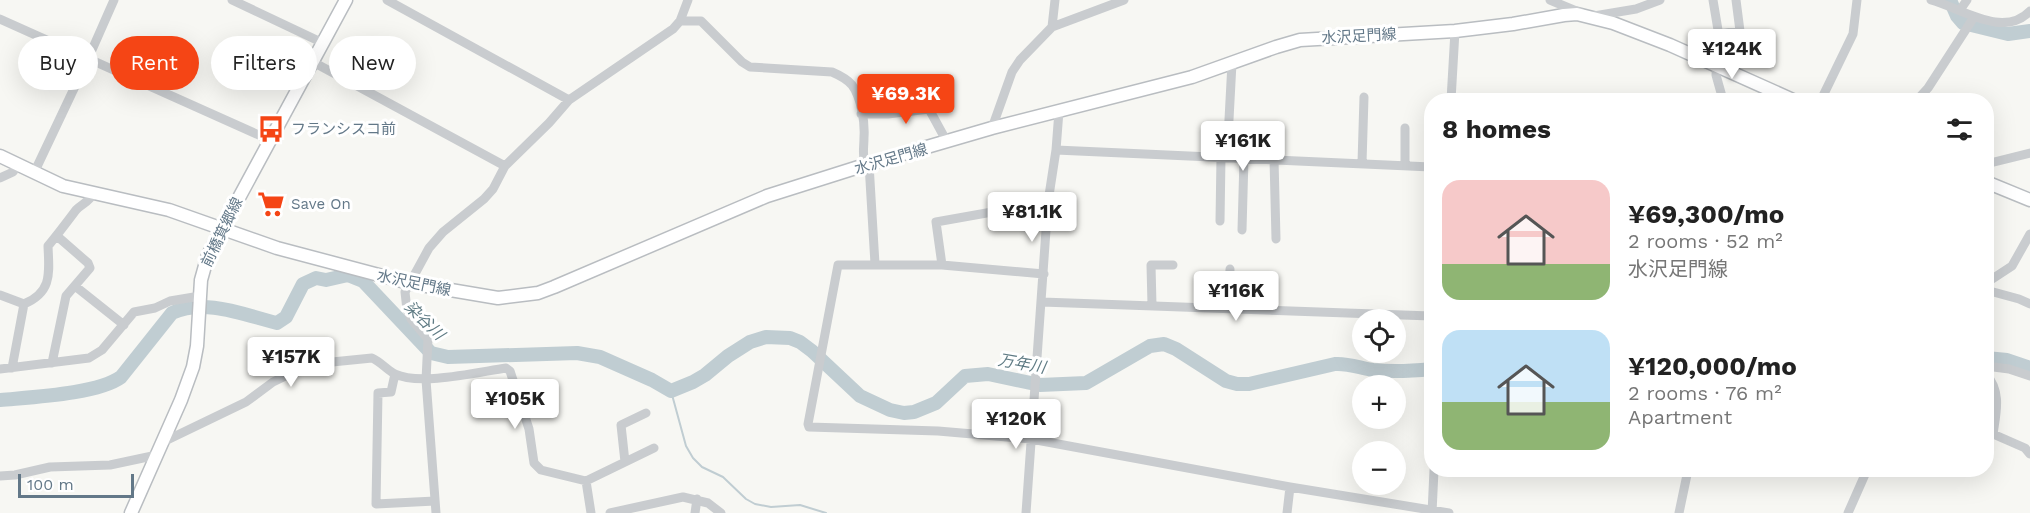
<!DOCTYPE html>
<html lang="en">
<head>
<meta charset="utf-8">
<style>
  body { margin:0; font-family:"Work Sans","Noto Sans JP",sans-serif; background:#f6f6f6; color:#222; height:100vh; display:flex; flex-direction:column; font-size:22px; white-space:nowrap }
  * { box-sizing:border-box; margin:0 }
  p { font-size:20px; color:#767676 }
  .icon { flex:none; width:33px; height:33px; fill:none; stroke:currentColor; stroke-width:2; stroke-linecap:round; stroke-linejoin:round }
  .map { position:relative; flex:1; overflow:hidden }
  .panel { position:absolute; left:1424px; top:93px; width:570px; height:384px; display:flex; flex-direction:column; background:#fff; border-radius:24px; box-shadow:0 6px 24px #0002 }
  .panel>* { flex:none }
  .banner { position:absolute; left:18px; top:36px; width:570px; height:54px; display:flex; gap:12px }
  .controls { position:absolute; left:1352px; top:309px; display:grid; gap:12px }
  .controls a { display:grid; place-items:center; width:54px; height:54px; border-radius:50%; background:#fff; box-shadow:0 6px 24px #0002; font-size:30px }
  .scale { position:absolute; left:18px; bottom:15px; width:116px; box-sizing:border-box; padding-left:6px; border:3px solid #637888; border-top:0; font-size:16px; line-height:21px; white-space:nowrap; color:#637888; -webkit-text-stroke:4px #fff; paint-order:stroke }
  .price { position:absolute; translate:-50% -51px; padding:0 14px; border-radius:6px; background:#fff; color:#222; font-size:20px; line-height:39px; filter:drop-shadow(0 2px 3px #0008) }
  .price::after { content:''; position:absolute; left:50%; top:36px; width:18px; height:14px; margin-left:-9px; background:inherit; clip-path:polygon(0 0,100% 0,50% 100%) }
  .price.selected { background:#f54515; color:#fff }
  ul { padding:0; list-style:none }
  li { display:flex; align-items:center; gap:18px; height:150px; padding:0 18px }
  li span { display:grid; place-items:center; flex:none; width:168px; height:120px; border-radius:18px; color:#555 }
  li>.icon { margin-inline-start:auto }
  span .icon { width:72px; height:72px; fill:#fffc; stroke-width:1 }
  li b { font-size:26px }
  h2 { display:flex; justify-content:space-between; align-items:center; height:72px; padding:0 18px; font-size:26px }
  .chip { padding:0 21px; border-radius:27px; background:#fff; box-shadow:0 6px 24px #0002; font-size:21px; line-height:54px }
  .chip.selected { background:#f54515; color:#fff }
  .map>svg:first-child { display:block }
</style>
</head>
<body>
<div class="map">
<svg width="2030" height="513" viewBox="0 0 2030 513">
  <rect width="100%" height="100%" fill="#f7f7f3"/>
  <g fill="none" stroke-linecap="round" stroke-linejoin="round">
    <path stroke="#c0cdd2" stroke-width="2" d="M671,391l15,55 7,12 9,9 21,10 23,22 9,5 16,3 29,-2 26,8"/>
    <path stroke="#c0cdd2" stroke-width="14" d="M1950,0l7,16 6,7 45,11 22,-3
      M1986,358l21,2 23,8
      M0,400c31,-3 98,-6 121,-23l51,-64c33,-15 72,2 105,10l9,-6 17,-33 13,-6 10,2 22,-5 15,6 68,72 17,4 129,-4 23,4 52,23 19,11 22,-9 12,-7 23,-19 22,-14 16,-5 24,1 10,4 12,9 48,45 30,14 14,3 10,-1 22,-9 29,-27 23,-2 52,11 46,-2 64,-37 14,-2 12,5 50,32 11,3h12l86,-20c13,-1 25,4 38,6 20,2 39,1 58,-1"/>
    <defs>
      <path id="major" d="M0,156l63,30 106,24 108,38 132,35 89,15 40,-5 16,-6 213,-91 98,-31 127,-37 200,-51 84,-30 24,-7 155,-9 58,-7 51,-9 13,-1 36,9 57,22 123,55
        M1986,182l44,18
        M131,513l50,-113 12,-33 4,-21 4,-66 7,-25 138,-255"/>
    </defs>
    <use href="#major" stroke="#b9bdc1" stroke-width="15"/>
    <path stroke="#c9cccf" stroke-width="9" d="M232,0l91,43
      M387,0l182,100
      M1550,0l31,13
      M1713,0l5,30 -2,45 7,25
      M1931,0c30,8 72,39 99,11
      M1960,10l7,-10
      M1594,16l42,-7 24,-9
      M0,19l270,121
      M680,21h21l41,41 8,5 82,5c7,3 15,7 20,13 9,12 13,37 12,52 0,11 -2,18 1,28
      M1052,27l72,-27
      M1718,34l22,-3 -4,-31
      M313,62l192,104
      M1451,100l4,-69
      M1821,100l32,-66 4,-34
      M1917,100l11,-12 46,-71
      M861,114h27l41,-5 18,33
      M992,128l20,-56 8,-12 32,-33 3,-27
      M1056,150l375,17
      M1227,157l5,-94
      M1274,159l2,80
      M1362,163l2,-66
      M869,164l6,100
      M1986,164l44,-11
      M1405,165v-37
      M34,173l54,-114 26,-59
      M0,178l13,-6 5,-7
      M1220,221l1,-64
      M1242,230l2,-72
      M942,265l-6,-43 112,-20
      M1044,274l-102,-9h-104l-30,159 1,3 129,4 93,8 259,48 159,26
      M1986,283l26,-17 18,-32
      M75,286l49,39
      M1986,290l33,9 11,5
      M0,295l24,9c29,-12 25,-32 24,-58 10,-12 19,-24 28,-36 7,-7 12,-7 18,-17
      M1042,302l389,14
      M1152,305l-1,-40h22
      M1229,308l1,-39
      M52,363l14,-67 24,-28 -2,-5 -31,-27
      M1986,366l23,3 21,7
      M12,368l12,-64
      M0,369l89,-11 13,-8 32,-38 21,-4 15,-7 30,-5
      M395,374l-4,18 -13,1 -2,111 59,-3
      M1986,374c16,18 10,39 7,60l32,14 5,6
      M163,442l83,-40 27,-20 31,-15 8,-3 60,-6c9,4 15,12 23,16 25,12 83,-2 111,-6l4,3 19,58 5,34 7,7 45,11 5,32
      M625,462l-4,-37 25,-12
      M0,476l15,-1 35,-8 60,-2 47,-10
      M586,481l68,-33
      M436,513l-10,-133 2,-41 -17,-20 -4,-9 -2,-18 24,-44 14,-16 41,-33 9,-10 12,-23 44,-43 20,-23 104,-71 7,-8 8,-21
      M610,513l73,-16 25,6 13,10
      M695,513l2,-14
      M1026,513l22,-311 8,-52 3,-39
      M1287,513l3,-26
      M1432,513l2,-43
      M1679,513l9,-43
      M1848,513l19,-43"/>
    <use href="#major" stroke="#fff" stroke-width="12"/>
  </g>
  <defs>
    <symbol id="bus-bare" viewBox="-9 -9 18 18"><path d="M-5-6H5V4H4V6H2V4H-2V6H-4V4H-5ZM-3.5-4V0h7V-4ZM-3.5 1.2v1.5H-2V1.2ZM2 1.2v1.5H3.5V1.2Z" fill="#f54515" stroke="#fff" stroke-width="2.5" paint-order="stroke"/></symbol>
    <symbol id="supermarket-bare" viewBox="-9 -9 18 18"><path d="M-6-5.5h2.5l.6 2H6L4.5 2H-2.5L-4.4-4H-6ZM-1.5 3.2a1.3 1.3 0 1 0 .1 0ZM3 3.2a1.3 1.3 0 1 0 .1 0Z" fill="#f54515" stroke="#fff" stroke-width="2.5" paint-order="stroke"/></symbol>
  </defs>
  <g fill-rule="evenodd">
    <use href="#bus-bare" x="252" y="110" width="38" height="38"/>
    <use href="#supermarket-bare" x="252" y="185" width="38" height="38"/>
  </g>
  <g text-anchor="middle" stroke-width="6" stroke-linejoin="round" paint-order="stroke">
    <g font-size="15" fill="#637888" stroke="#fff">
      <text transform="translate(1359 36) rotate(-3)" y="5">水沢足門線</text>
      <text transform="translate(891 159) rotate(-16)" y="5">水沢足門線</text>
      <text transform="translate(222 232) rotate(-64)" y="5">前橋箕郷線</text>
      <text transform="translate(414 283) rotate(12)" y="5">水沢足門線</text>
    </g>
    <g font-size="15" fill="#637888" stroke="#fff" text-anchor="start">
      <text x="291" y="134">フランシスコ前</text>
      <text x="291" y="209">Save On</text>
    </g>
    <g font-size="16" font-style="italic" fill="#5f7b84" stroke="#fff">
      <text transform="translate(425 320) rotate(44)" y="6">染谷川</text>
      <text transform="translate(1022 363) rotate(10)" y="6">万年川</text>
    </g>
  </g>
</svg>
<div class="controls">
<a><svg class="icon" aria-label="locate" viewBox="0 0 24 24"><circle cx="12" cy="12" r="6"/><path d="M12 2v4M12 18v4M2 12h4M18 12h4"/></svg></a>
<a>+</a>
<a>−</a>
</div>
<div class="scale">100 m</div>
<b class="price" style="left:1732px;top:80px">¥124K</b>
<b class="price selected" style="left:906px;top:125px">¥69.3K</b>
<b class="price" style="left:1243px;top:172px">¥161K</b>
<b class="price" style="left:1032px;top:243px">¥81.1K</b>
<b class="price" style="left:1236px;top:322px">¥116K</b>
<b class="price" style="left:291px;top:388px">¥157K</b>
<b class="price" style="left:515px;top:430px">¥105K</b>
<b class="price" style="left:1016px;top:450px">¥120K</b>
<div class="banner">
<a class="chip">Buy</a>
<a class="chip selected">Rent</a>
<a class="chip">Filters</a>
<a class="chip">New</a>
</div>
<section class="panel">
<h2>8 homes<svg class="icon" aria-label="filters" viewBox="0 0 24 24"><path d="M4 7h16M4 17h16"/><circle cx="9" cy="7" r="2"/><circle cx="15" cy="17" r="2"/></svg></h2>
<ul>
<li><span style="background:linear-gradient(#f6c9c9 70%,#8fb573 0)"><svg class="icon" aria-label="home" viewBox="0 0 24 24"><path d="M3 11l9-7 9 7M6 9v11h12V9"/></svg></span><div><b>¥69,300/mo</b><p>2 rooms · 52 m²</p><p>水沢足門線</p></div></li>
<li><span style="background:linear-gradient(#bfe0f5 60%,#8fb573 0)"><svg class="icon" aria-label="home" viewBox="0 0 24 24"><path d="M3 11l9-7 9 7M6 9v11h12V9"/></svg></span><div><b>¥120,000/mo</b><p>2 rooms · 76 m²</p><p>Apartment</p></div></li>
</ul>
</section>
</div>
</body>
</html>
